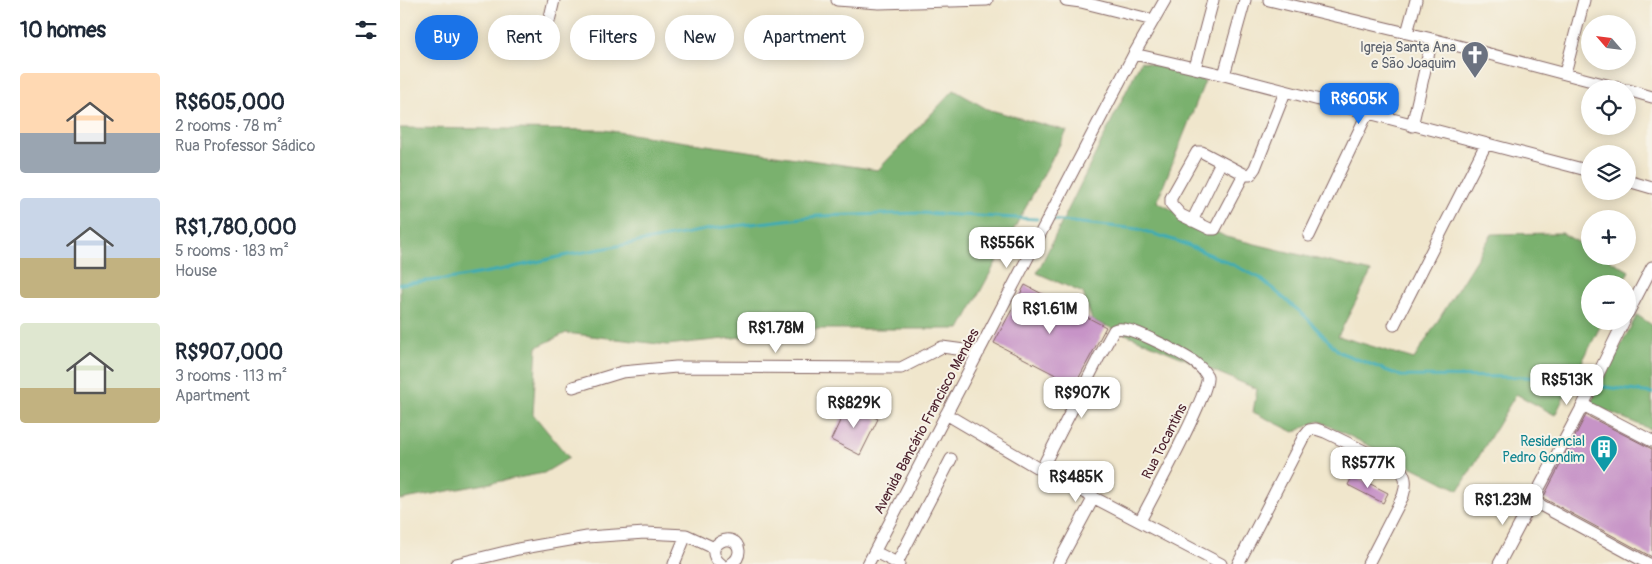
<!DOCTYPE html>
<html lang="en">
<head>
<meta charset="utf-8">
<style>
  body { margin:0; font-family:Pangolin,sans-serif; background:#f6f6f7; color:#1f2937; height:100vh; display:flex; flex-direction:column; font-size:19px; white-space:nowrap }
  * { box-sizing:border-box; margin:0 }
  p { font-size:16px; color:#747a83 }
  .icon { flex:none; width:28px; height:28px; fill:none; stroke:currentColor; stroke-width:2; stroke-linecap:round; stroke-linejoin:round }
  .map { position:relative; flex:1; overflow:hidden }
  .side { display:flex; flex-direction:column; background:#fff; width:400px }
  .side>* { flex:none }
  .guide { position:absolute; left:15px; top:15px; width:475px; height:45px; display:flex; gap:10px }
  .needle { width:32px; rotate:298deg }
  .fabs { position:absolute; left:1181px; top:15px; display:grid; gap:10px }
  .fabs a { display:grid; place-items:center; width:55px; height:55px; border-radius:50%; background:#fff; box-shadow:0 2px 12px #0003; font-size:25px }
  .price { position:absolute; translate:-50% -42px; padding:0 11px; border-radius:10px; background:#fff; color:#222; font-size:16px; line-height:32px; filter:drop-shadow(0 1px 2px #0008) }
  .price::after { content:''; position:absolute; left:50%; top:30px; width:15px; height:11px; margin-left:-8px; background:inherit; clip-path:polygon(0 0,100% 0,50% 100%) }
  .price.on { background:#1a73e8; color:#fff }
  ul { padding:0; list-style:none }
  li { display:flex; align-items:center; gap:15px; height:125px; padding:0 20px }
  li span { display:grid; place-items:center; flex:none; width:140px; height:100px; border-radius:5px; color:#555 }
  li>.icon { margin-inline-start:auto }
  span .icon { width:60px; height:60px; fill:#fffc; stroke-width:1 }
  li b { font-size:21px }
  h2 { display:flex; justify-content:space-between; align-items:center; height:60px; padding:0 20px; font-size:21px }
  .chip { padding:0 18px; border-radius:22px; background:#fff; box-shadow:0 2px 12px #0003; font-size:18px; line-height:45px }
  .chip.on { background:#1a73e8; color:#fff }
  main { display:flex; flex:1; min-height:0 }
  .map>svg:first-child { display:block }
</style>
</head>
<body>
<main>
<section class="side">
<h2>10 homes<svg class="icon" aria-label="filters" viewBox="0 0 24 24"><path d="M4 7h16M4 17h16"/><circle cx="9" cy="7" r="2"/><circle cx="15" cy="17" r="2"/></svg></h2>
<ul>
<li><span style="background:linear-gradient(#ffd9b3 60%,#9aa5b1 0)"><svg class="icon" aria-label="home" viewBox="0 0 24 24"><path d="M3 11l9-7 9 7M6 9v11h12V9"/></svg></span><div><b>R$605,000</b><p>2 rooms · 78 m²</p><p>Rua Professor Sádico</p></div></li>
<li><span style="background:linear-gradient(#c9d6e8 60%,#c2b280 0)"><svg class="icon" aria-label="home" viewBox="0 0 24 24"><path d="M3 11l9-7 9 7M6 9v11h12V9"/></svg></span><div><b>R$1,780,000</b><p>5 rooms · 183 m²</p><p>House</p></div></li>
<li><span style="background:linear-gradient(#dfe7d0 65%,#c2b280 0)"><svg class="icon" aria-label="home" viewBox="0 0 24 24"><path d="M3 11l9-7 9 7M6 9v11h12V9"/></svg></span><div><b>R$907,000</b><p>3 rooms · 113 m²</p><p>Apartment</p></div></li>
</ul>
</section>
<div class="map">
<svg width="1252" height="564" viewBox="0 0 1252 564">
  <rect width="100%" height="100%" fill="#f7f3e8"/>
  <filter id="ink" filterUnits="userSpaceOnUse"><feTurbulence type="fractalNoise" baseFrequency=".02" numOctaves="2"/><feDisplacementMap in="SourceGraphic" scale="10" xChannelSelector="R" yChannelSelector="G"/><feConvolveMatrix kernelMatrix="1 2 1 2 8 2 1 2 1" color-interpolation-filters="sRGB"/></filter>
  <filter id="wash" filterUnits="userSpaceOnUse"><feTurbulence type="fractalNoise" baseFrequency=".0096" numOctaves="4" result="noise"/><feDisplacementMap in="SourceGraphic" scale="20" xChannelSelector="R" yChannelSelector="G"/><feGaussianBlur stdDeviation="1.12" result="paint"/><feColorMatrix in="noise" values="0 0 0 0 0 0 0 0 0 0 0 0 0 0 0 0 0 1.4 0 .05"/><feComposite in="paint" operator="in"/></filter>
  <g filter="url(#wash)">
    <rect width="100%" height="100%" fill="#f0e6cc"/>
    <path fill="#7ab16e" stroke="#62684c" d="M741,61l64,20 -48,121 69,35 145,35 -33,64 76,23 78,-125 70,-1 28,16v7h13l26,15 -7,13h-32v37h13l-48,94 -39,-21 -57,96 -140,-69 -25,11 -41,-20 4,-23 -165,-69 -9,-27 -46,-20z
      M554,90l33,19 80,22 -107,198h-142l-151,16 -101,-12 -29,14 -4,67 36,44 -25,15 -144,27v-372l204,2 274,40z
      M1237,315l15,10v105l-62,-26z"/>
    <g fill="none" stroke-linecap="round" stroke-linejoin="round">
      <path stroke="#3aabb5" stroke-width="3" d="M653,220l85,9 42,13 45,19 35,17 45,38 34,36 62,24 125,1 58,7
        M0,284l55,-6 45,-8 68,-15 142,-26 108,-13 102,-3 117,6
        M1197,386l55,7"/>
    </g>
    <g id="blocks">
      <path fill="#c794c7" d="M625,285l81,42 -31,58 -81,-42z
        M448,404l30,15 -18,36 -29,-15z
        M1186,415l66,34v108l-109,-59z
        M953,475l35,18 -5,10 -35,-18z"/>
    </g>
  </g>
  <g filter="url(#ink)">
    <use href="#blocks" fill-opacity="0" stroke="#846563" stroke-width="1"/>
    <g fill="none" stroke-linecap="round" stroke-linejoin="round">
      <defs>
        <path id="minor" d="M437,0l42,3 108,-3
          M666,0l15,2 72,18
          M869,0l163,39 190,50
          M1007,33l9,-33
          M145,38l9,-38
          M734,54l90,21 366,96
          M795,68l18,-68
          M1165,73l19,-73
          M824,75l21,-75
          M1228,90l24,7
          M1012,126l20,-87
          M844,174l-29,55h-5l-29,-14 -10,-11v-6l26,-46h5l42,22 6,1 5,-7 30,-76
          M1228,181l24,7
          M792,221l29,-59
          M909,236l58,-122
          M1228,313l24,-46
          M994,325l92,-181
          M173,387l49,-15 54,-5 225,1 41,-21 37,5
          M1183,405l69,36
          M546,414l95,56 180,94
          M641,470l58,-113 15,-27c10,-6 39,10 50,15 14,8 35,16 43,31 6,10 -58,128 -67,145
          M1131,500l118,64
          M475,552l24,12
          M497,563l54,-104
          M56,564l62,-15 69,-12 58,-4 41,2 28,13
          M274,564l12,-29
          M321,564c-23,-19 16,-36 18,-13 0,6 -3,10 -8,13
          M468,564l266,-510 31,-54
          M658,564l36,-67
          M838,564l66,-128 5,-6 7,-1 9,3 70,34c12,7 12,18 8,30l-35,68
          M1099,564l84,-159 41,-84"/>
      </defs>
      <use href="#minor" stroke="#846563" stroke-width="13"/>
      <use href="#minor" stroke="#fff" stroke-width="11"/>
    </g>
  </g>
  <defs>
    <symbol id="church-pin" viewBox="-11 -11 22 30"><path d="M0 17L-7.5 6A9.5 9.5 0 1 1 7.5 6Z" fill="#6b7280" stroke="#f7f3e8"/><path d="M-1.2-6h2.4v3.5h3.3v2.4h-3.3V6h-2.4V-.1h-3.3v-2.4h3.3Z" fill="#fff"/></symbol>
    <symbol id="building-pin" viewBox="-11 -11 22 30"><path d="M0 17L-7.5 6A9.5 9.5 0 1 1 7.5 6Z" fill="#0f9aa8" stroke="#f7f3e8"/><path d="M-4-6H4V6H1V3H-1V6H-4ZM-2.5-4.3h1.7v1.8h-1.7ZM.8-4.3h1.7v1.8H.8ZM-2.5-1h1.7V.8h-1.7ZM.8-1h1.7V.8H.8Z" fill="#fff"/></symbol>
  </defs>
  <g fill-rule="evenodd">
    <use href="#church-pin" x="1059" y="39" width="32" height="43"/>
    <use href="#building-pin" x="1188" y="433" width="32" height="43"/>
  </g>
  <g text-anchor="middle" stroke-width="4" stroke-linejoin="round" paint-order="stroke">
    <g font-size="14" fill="#5b616d" stroke="#f7f3e8" text-anchor="end">
      <text x="1056" y="52">Igreja Santa Ana<tspan x="1056" dy="16">e São Joaquim</tspan></text>
    </g>
    <g font-size="14" fill="#4a1f2b" stroke="#f7f3e8">
      <text transform="translate(526 421) rotate(-62)" y="5">Avenida Bancário Francisco Mendes</text>
      <text transform="translate(764 441) rotate(-63)" y="5">Rua Tocantins</text>
    </g>
    <g font-size="14" fill="#0d838f" stroke="#f7f3e8" text-anchor="end">
      <text x="1185" y="446">Residencial<tspan x="1185" dy="16">Pedro Gondim</tspan></text>
    </g>
  </g>
</svg>
<div class="fabs">
<a><svg class="needle" viewBox="-14 -14 28 28"><path d="M0-13l5 13h-10z" fill="#e53935"/><path d="M0 13l5-13h-10z" fill="#747a83"/></svg></a>
<a><svg class="icon" aria-label="locate" viewBox="0 0 24 24"><circle cx="12" cy="12" r="6"/><path d="M12 2v4M12 18v4M2 12h4M18 12h4"/></svg></a>
<a><svg class="icon" aria-label="layers" viewBox="0 0 24 24"><path d="M12 4l9 5-9 5-9-5zM3 14l9 5 9-5"/></svg></a>
<a>+</a>
<a>−</a>
</div>
<b class="price on" style="left:959px;top:125px">R$605K</b>
<b class="price" style="left:607px;top:269px">R$556K</b>
<b class="price" style="left:650px;top:335px">R$1.61M</b>
<b class="price" style="left:376px;top:354px">R$1.78M</b>
<b class="price" style="left:1167px;top:406px">R$513K</b>
<b class="price" style="left:682px;top:419px">R$907K</b>
<b class="price" style="left:454px;top:429px">R$829K</b>
<b class="price" style="left:968px;top:489px">R$577K</b>
<b class="price" style="left:676px;top:503px">R$485K</b>
<b class="price" style="left:1103px;top:526px">R$1.23M</b>
<div class="guide">
<a class="chip on">Buy</a>
<a class="chip">Rent</a>
<a class="chip">Filters</a>
<a class="chip">New</a>
<a class="chip">Apartment</a>
</div>
</div>
</main>
</body>
</html>
